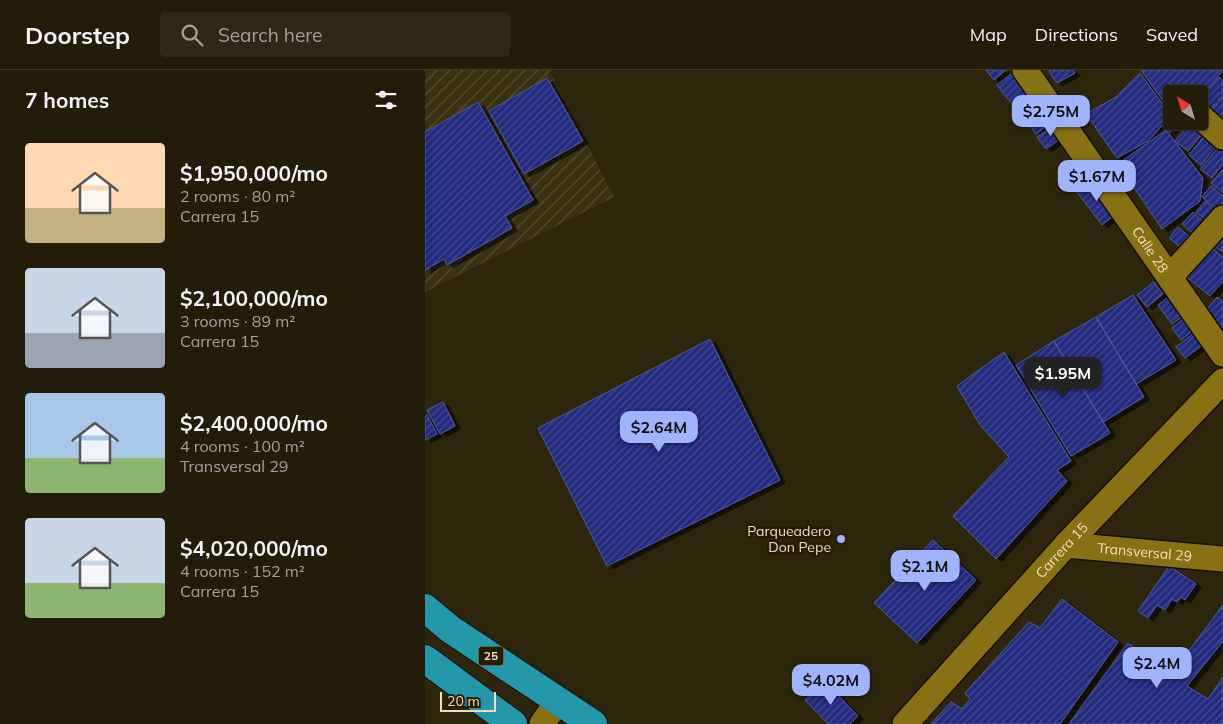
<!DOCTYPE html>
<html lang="en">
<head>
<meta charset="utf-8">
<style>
  body { margin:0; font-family:Mulish,sans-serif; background:#2e2917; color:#f1f3f6; height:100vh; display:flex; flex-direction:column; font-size:19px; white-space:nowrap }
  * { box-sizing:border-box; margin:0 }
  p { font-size:16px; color:#a2a19c }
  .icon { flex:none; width:28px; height:28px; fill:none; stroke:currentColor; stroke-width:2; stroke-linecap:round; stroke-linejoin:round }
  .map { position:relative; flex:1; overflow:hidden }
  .sheet { display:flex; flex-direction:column; background:#221c09; width:425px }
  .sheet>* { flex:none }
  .needle { width:32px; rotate:322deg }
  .controls { position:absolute; left:738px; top:15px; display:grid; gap:10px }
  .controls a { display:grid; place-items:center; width:45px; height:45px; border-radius:5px; background:#221c09; box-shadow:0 1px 4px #0004,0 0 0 1px #3f3a2a; font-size:25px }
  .scale { position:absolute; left:15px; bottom:12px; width:56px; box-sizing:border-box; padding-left:5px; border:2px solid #ece0b9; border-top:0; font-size:14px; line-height:18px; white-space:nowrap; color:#ece0b9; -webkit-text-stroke:4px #241c03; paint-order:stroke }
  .price { position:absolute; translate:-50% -42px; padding:0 11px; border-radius:10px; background:#a0b3fd; color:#111; font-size:16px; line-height:32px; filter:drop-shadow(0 1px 2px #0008) }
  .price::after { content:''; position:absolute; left:50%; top:30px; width:15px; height:11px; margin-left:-8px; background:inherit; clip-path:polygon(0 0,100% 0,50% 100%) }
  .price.active { background:#222; color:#fff }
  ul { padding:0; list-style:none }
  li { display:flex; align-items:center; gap:15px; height:125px; padding:0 25px }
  li span { display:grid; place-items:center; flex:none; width:140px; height:100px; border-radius:5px; color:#555 }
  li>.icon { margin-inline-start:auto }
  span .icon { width:60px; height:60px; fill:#fffc; stroke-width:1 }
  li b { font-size:21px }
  h2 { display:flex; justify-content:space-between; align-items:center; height:60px; padding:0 25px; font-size:21px }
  header { display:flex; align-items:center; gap:30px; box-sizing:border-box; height:70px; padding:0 25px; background:#221c09; border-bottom:1px solid #3f3a2a }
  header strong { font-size:24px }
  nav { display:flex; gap:28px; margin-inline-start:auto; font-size:18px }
  .search { width:350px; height:45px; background:#2e2917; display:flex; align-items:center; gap:12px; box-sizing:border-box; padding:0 18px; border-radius:5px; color:#a2a19c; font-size:19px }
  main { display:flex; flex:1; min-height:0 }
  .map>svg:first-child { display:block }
</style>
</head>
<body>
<header>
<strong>Doorstep</strong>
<div class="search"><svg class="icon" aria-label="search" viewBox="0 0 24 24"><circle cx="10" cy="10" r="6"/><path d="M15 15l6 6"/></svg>Search here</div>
<nav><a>Map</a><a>Directions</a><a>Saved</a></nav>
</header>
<main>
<section class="sheet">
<h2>7 homes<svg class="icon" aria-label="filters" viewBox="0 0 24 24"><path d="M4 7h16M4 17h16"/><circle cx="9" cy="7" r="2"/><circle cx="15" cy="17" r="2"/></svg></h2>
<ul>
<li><span style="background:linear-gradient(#ffd9b3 65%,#c2b280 0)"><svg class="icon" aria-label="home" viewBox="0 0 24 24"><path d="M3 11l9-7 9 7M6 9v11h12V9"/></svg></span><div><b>$1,950,000/mo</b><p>2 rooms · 80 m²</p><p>Carrera 15</p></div></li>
<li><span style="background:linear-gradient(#c9d6e8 65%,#9aa5b1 0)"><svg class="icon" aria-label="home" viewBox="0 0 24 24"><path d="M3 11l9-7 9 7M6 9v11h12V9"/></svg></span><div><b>$2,100,000/mo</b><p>3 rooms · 89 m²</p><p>Carrera 15</p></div></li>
<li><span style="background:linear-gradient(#a9c7e8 65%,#8fb573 0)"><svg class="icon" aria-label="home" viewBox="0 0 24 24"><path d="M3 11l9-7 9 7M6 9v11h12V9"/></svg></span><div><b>$2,400,000/mo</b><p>4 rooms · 100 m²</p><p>Transversal 29</p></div></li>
<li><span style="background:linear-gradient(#c9d6e8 65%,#8fb573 0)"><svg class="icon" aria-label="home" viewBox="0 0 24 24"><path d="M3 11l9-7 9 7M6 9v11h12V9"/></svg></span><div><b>$4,020,000/mo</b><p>4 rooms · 152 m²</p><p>Carrera 15</p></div></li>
</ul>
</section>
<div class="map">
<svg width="798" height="654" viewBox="0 0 798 654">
  <defs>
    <pattern id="industrial-furrows" width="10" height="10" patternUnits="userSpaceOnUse" patternTransform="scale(1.25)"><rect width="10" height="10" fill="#3a3112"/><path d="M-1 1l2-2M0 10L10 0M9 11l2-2" fill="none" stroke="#574f32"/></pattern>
    <pattern id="building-hatch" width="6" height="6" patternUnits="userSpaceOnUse" patternTransform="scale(1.25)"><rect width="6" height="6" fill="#232b7f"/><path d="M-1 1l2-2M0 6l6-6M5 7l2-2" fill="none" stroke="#43498f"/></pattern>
    <filter id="shadow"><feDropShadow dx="5.5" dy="3" stdDeviation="0" flood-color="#0009"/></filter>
  </defs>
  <rect width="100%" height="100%" fill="#2e260c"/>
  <path fill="url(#industrial-furrows)" d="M0,0h124l65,127 -189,95z"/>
  <path fill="url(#building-hatch)" stroke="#4e5c9e" filter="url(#shadow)" d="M561,0h20l-12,10z
    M625,0h22l3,3 -18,10 -8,-11z
    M716,0h82l-24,29v-5h-28v18z
    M587,3l25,33 -15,11 -25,-32z
    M715,3l31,43 -23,25 -31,17 -31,-44 30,-17z
    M794,7l4,4v14l-15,18 -9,-7v-5z
    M122,8l36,63 -59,33 -35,-63z
    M798,27v24l-14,-7z
    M53,32l55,98 -28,16 7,12 -65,37 -3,-6 -19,11v-138z
    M617,36l11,15 -17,13 -11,-15z
    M746,48v3h9l-10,11 -5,-7z
    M766,52l13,10 -16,19 -13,-10z
    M631,54l8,12 -18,13 -9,-12z
    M741,60l37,48 -3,23 -38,28 -44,-65z
    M780,65l12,10 -16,20 -12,-10z
    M796,74l2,2v18l-11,14 -12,-9z
    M658,92l10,12 -18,14 -10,-12z
    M797,100l1,1v22l-12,-10z
    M667,110l25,33 -15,12 -25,-33z
    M786,116l12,10v18l-21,-17z
    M780,131l18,16 -9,10 -18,-15z
    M768,142l19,17 -10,12 -20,-17z
    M753,157l20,17 -9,10 -20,-16z
    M798,166v16l-8,-6z
    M787,178l11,9v24l-13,15 -22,-18z
    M729,212l9,12 -16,13 -10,-12z
    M750,222l15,19 -18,13 -14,-19z
    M708,225l43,65 -40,24 -40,-67z
    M792,227l6,5v26l-18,-16z
    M762,246l9,12 -15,12 -9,-12z
    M671,247l48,80 -41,25 -49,-81z
    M774,259l9,12 -23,17 -9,-11z
    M285,269l70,141 -173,86 -69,-138z
    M629,271l56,92 -39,23 -55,-91z
    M579,282l67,109 -14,9 10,11 -71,78 -43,-43 56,-59 -29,-32 -23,-39z
    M18,332l12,24 -15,8 -13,-24z
    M2,345l10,19 -12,6v-23z
    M508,470l43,40 -59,63 -43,-40z
    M744,496l27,18 -11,16 -4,-3 -4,5 -5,-3 -7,11 -8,-5 -9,13 -10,-7z
    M637,529l56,43 -58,82h-129l20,-22 11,7 8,-10 -5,-6 64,-71 11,6z
    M798,535v36l-36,45 21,13 15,-22v47h-154l59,-81 43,32z
    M400,612l33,34 -8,8h-22l-23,-24z"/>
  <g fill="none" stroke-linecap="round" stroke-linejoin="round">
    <defs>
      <g id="minor">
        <path id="s1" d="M600,0l198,284"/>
        <path d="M777,48l21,19"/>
        <path d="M745,207l53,-59"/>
        <path id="s2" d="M641,475l157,14"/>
        <path d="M117,654l16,-23"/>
        <path id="s3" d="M480,654l161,-179 157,-164"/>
      </g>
      <path id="highway" d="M0,538l25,21 143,95
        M0,589l88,65"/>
    </defs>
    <use href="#minor" stroke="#160f00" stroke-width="28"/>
    <use href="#highway" stroke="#160f00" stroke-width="30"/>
    <use href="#minor" stroke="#887014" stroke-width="25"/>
    <use href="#highway" stroke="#2597ab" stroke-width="28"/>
  </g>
  <circle fill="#a0b3fd" stroke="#241c03" stroke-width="2" cx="416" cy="469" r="5"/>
  <g text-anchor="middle" stroke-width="5" stroke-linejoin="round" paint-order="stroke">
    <rect fill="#241c03" stroke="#b0a582" stroke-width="1" x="53.5" y="576.5" width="25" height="19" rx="4"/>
    <g font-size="12" font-weight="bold" fill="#ece0b9">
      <text x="66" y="590">25</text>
    </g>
    <g font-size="14" fill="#ece0b9" stroke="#241c03">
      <text dy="5" stroke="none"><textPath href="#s1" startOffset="219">Calle 28</textPath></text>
      <text dy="5" stroke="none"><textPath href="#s3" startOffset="234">Carrera 15</textPath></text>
      <text dy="5" stroke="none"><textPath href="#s2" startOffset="79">Transversal 29</textPath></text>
    </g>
    <g font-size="14" fill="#ece0b9" stroke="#241c03" text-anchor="end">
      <text x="406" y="466">Parqueadero<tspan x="406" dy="16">Don Pepe</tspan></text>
    </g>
  </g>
</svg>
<div class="controls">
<a><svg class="needle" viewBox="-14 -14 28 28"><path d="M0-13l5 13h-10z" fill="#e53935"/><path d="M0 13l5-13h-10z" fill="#a2a19c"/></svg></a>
</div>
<div class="scale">20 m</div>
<b class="price" style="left:626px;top:67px">$2.75M</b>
<b class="price" style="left:672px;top:132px">$1.67M</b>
<b class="price active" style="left:638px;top:329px">$1.95M</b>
<b class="price" style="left:234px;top:383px">$2.64M</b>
<b class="price" style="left:500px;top:522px">$2.1M</b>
<b class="price" style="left:732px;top:619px">$2.4M</b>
<b class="price" style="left:406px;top:636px">$4.02M</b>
</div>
</main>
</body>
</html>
